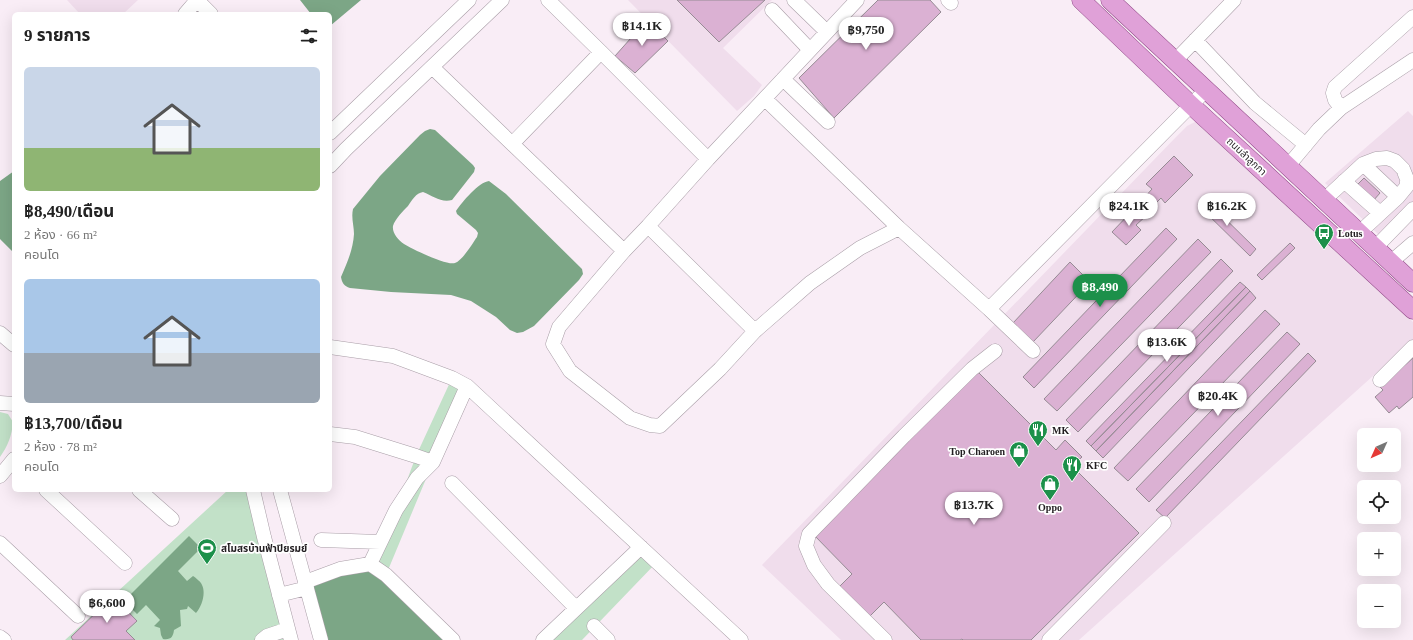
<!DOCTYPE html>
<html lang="th">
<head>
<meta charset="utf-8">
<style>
  body { margin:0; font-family:"Times New Roman","Noto Sans Thai",serif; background:#f2f2f2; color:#222; height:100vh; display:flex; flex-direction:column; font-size:15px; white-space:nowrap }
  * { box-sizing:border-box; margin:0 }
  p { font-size:13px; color:#767676 }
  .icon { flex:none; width:22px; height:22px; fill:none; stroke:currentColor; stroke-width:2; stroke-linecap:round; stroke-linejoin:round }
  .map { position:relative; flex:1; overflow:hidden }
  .details { position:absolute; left:12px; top:12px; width:320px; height:480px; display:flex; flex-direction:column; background:#fff; border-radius:6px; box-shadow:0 4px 16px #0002 }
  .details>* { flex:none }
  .needle { width:26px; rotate:225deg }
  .tools { position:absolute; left:1357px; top:428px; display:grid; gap:8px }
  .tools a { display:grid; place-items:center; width:44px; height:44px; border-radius:6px; background:#fff; box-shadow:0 4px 16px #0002; font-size:20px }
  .price { position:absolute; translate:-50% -34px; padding:0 9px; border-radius:14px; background:#fff; color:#222; font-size:13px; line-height:26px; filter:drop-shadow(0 1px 2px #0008) }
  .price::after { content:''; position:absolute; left:50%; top:24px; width:12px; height:9px; margin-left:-6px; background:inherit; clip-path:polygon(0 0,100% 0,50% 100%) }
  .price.active { background:#1c904a; color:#fff }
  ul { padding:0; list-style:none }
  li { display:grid; align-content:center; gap:8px; height:212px; padding:0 12px }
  li span { display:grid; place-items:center; height:124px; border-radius:6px; color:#555 }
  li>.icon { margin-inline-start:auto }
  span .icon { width:72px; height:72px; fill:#fffc; stroke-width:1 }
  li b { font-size:17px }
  h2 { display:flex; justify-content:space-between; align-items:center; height:48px; padding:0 12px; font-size:17px }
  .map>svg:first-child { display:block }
</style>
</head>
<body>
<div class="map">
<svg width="1413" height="640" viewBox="0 0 1413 640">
  <rect width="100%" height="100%" fill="#f9edf6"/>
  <path fill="#f0ddec" d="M67,0h71l-15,14h-43z
    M628,0h144l-49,48 39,37 -8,11 -17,15z
    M1408,111l5,5v89l-34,30 -54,-52z
    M1195,122h6l212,200v18l-334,300h-238l-79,-75 414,-428 11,-11z"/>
  <path fill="#c2e1c8" d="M452,378l15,8 -34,76 -47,113 -16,-11 26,-54 20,-54z
    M0,412l8,2 5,8c-1,13 -5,24 -13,35z
    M228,490h19l40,150h-222z
    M641,547l16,15 -75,78h-37z"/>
  <path fill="#7ca686" d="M300,0h61l-31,26v-12h-19z
    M430,129l5,1 38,35 2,3 -1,4 -22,28c-11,3 -19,-4 -29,-8 -7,1 -11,8 -15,14 -5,5 -13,13 -15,20 -1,7 5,14 11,18 8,5 43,22 51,19 8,-3 17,-19 22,-26l1,-4 -2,-3 -19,-16 -1,-3c6,-9 23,-29 33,-30l17,13 76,75 1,5 -4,6 -45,46 -11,6 -6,1 -7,-3 -14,-13 -25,-16 -20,-6 -60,-3 -41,-4c-6,-2 -8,-5 -9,-11 6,-14 12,-27 13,-43 0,-8 -3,-16 -1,-25l27,-33 40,-41 5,-4z
    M14,171v82l-14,-14v-58z
    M189,536l12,12 -23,23 9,10 6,-5c3,2 8,6 9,9 4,8 0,21 -6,28l-8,-7 -1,3 -7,1 1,16 -7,4c-1,7 -3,10 -11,9l-2,-4 -1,-7 -6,-2 6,-6 -14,-15 -9,9 -13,-13z
    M367,567l84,73h-126l-18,-58z"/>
  <path fill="#dbb1d3" stroke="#968b94" d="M677,0h88l-46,42z
    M878,0h52l11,12 -107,106 -35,-40z
    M647,20l21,21 -33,32 -20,-17z
    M1174,156l19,19 -28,28 -4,-5 -9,9 -8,-9 8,-9 -6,-5z
    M1364,178l16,15 -7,8 -17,-15z
    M1204,198l52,51 -6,7 -52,-51z
    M1140,210l6,6 -10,9 5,5 -15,15 -14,-13 20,-21 3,3z
    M1166,228l11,11 -143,149 -11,-11z
    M1198,239l13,13 -154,159 -13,-12z
    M1290,243l5,5 -33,32 -5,-5z
    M1221,259l12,12 -155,161 -12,-12z
    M1070,262l20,20 -57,60 -20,-19z
    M1240,282l6,5 -155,159 -5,-5z
    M1246,287l4,4 -154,160 -5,-5z
    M1250,291l6,7 -153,160 -7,-7z
    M1265,310l15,14 -152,157 -14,-13z
    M1287,332l13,12 -151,158 -13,-13z
    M1308,353l8,8 -151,157 -9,-8z
    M1413,358v39l-14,12 -2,-3 -8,7 -14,-16 8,-7 -3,-3z
    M976,370l80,80 9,-10 17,17 -10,9 67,67 -108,107h-68l-1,-1 -2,1h-39l-37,-38 -14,14 -30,-30 12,-12 -40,-41z
    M113,596l24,25 -11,10 9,9h-62l-2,-3z"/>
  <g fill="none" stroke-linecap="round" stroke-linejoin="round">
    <defs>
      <path id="minor" d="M197,0l14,14
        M548,0l53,52
        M794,0l33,32
        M948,0l3,3
        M772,10l38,40
        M185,14l12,-14
        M1195,40l60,63 51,42
        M1175,61l59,-61
        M432,67l192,184 24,-25 60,-67 149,-159
        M783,79l45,43
        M765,99l134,129 90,81 44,42
        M1341,108l-6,-8 -2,-7 2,-6 78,-70
        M330,133l139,-133
        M513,143l88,-91 107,107
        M1363,164l35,33
        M330,166l16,-17 156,-149
        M1288,166l31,-37 22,-21 72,-48
        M1344,181l36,32
        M1324,200l39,-36 13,-5 11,-1 8,3 8,8 4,10v7l-9,11 -39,36
        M648,226l107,105
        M1375,248l38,-39
        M624,251l-65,76 -6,17 17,27 60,47 20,7 10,1 60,-57 35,-38 55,-48 50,-35 39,-20
        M1391,262l22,-19
        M989,309l217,-219
        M0,333l14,12
        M330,347l63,9 59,22 15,8
        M1380,380l33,-33
        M0,403l14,1
        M330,434l25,3 61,19 17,6
        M0,476l14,-17
        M452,483l124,125
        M46,490l79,73
        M139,490l33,29
        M253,490l11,47 27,103
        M280,490l41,150
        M321,540l59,2
        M0,543l78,73
        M370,564l16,11 67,65
        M305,582l35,-13 30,-5 26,-54 21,-32 16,-16 34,-76 274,254
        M279,595l28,-7
        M594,626l14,14
        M0,637l4,3
        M262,640l5,-4 21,-7
        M543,640l98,-93
        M885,640l-57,-56 -14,-19 -8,-19 3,-12 95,-98 68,-67 23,-18
        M1049,640l115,-117"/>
      <path id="major" d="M1081,0l110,105 222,205
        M1110,0l303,283"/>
    </defs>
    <use href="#minor" stroke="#a99ea7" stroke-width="15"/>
    <use href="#major" stroke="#904b87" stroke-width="19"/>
    <use href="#minor" stroke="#fff" stroke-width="14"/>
    <use href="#major" stroke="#e0a1d8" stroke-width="18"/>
  </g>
  <defs>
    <symbol id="bus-pin" viewBox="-11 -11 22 30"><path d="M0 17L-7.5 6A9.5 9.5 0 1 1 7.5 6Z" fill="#1c904a" stroke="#fff"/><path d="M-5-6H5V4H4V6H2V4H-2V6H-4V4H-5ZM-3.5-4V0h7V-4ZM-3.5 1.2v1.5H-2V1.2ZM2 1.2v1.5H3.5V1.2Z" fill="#fff"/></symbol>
    <symbol id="restaurant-pin" viewBox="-11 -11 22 30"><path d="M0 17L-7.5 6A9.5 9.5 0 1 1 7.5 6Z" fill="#1c904a" stroke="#fff"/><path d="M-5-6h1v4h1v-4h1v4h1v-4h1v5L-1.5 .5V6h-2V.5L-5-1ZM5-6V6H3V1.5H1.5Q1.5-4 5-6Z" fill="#fff"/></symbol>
    <symbol id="shop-pin" viewBox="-11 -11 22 30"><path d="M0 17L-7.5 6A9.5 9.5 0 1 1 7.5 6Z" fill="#1c904a" stroke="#fff"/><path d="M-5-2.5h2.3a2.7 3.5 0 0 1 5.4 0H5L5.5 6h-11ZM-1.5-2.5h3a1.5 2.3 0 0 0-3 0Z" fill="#fff"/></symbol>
    <symbol id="stadium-pin" viewBox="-11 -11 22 30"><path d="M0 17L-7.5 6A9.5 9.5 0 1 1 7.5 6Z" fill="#1c904a" stroke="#fff"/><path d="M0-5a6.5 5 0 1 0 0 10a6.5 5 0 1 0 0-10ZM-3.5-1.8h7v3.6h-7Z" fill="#fff"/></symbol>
  </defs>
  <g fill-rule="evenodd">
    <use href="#bus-pin" x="1313" y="222" width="22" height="30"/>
    <use href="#restaurant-pin" x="1027" y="419" width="22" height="30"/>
    <use href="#shop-pin" x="1008" y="440" width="22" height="30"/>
    <use href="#restaurant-pin" x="1061" y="454" width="22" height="30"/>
    <use href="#shop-pin" x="1039" y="473" width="22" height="30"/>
    <use href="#stadium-pin" x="196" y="537" width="22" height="30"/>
  </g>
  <g text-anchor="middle" stroke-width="3.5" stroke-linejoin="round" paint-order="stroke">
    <g font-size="10" fill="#221e21" stroke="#fff">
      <text transform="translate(1247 156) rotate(43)" y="4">ถนนลำลูกกา</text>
    </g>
    <g font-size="10" font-weight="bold" fill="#221e21" stroke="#fff" text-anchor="start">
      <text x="1338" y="237">Lotus</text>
      <text x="1052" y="434">MK</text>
      <text x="1005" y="455" text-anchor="end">Top Charoen</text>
      <text x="1086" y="469">KFC</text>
      <text x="1050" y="511" text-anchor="middle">Oppo</text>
      <text x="221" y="552">สโมสรบ้านฟ้าปิยรมย์</text>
    </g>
  </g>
</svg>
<div class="tools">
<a><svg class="needle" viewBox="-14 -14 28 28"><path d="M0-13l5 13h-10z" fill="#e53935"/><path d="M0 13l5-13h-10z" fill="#767676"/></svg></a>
<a><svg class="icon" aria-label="locate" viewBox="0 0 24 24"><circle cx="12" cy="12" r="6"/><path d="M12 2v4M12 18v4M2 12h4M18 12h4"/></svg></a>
<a>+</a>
<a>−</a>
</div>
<b class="price" style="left:642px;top:47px">฿14.1K</b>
<b class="price" style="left:866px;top:51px">฿9,750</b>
<b class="price" style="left:1129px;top:227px">฿24.1K</b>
<b class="price" style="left:1227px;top:227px">฿16.2K</b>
<b class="price active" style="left:1100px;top:308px">฿8,490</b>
<b class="price" style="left:1167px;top:363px">฿13.6K</b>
<b class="price" style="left:1218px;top:417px">฿20.4K</b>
<b class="price" style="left:974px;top:526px">฿13.7K</b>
<b class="price" style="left:107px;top:624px">฿6,600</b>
<section class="details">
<h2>9 รายการ<svg class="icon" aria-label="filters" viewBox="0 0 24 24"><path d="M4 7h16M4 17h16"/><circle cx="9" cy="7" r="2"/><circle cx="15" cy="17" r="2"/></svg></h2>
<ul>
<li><span style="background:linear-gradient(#c9d6e8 65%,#8fb573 0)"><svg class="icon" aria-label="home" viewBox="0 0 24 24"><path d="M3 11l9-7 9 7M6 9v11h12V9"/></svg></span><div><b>฿8,490/เดือน</b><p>2 ห้อง · 66 m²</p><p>คอนโด</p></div></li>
<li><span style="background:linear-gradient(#a9c7e8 60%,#9aa5b1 0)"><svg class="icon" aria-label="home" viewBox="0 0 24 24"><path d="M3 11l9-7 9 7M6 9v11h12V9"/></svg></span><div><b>฿13,700/เดือน</b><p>2 ห้อง · 78 m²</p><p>คอนโด</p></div></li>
</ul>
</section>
</div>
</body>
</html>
